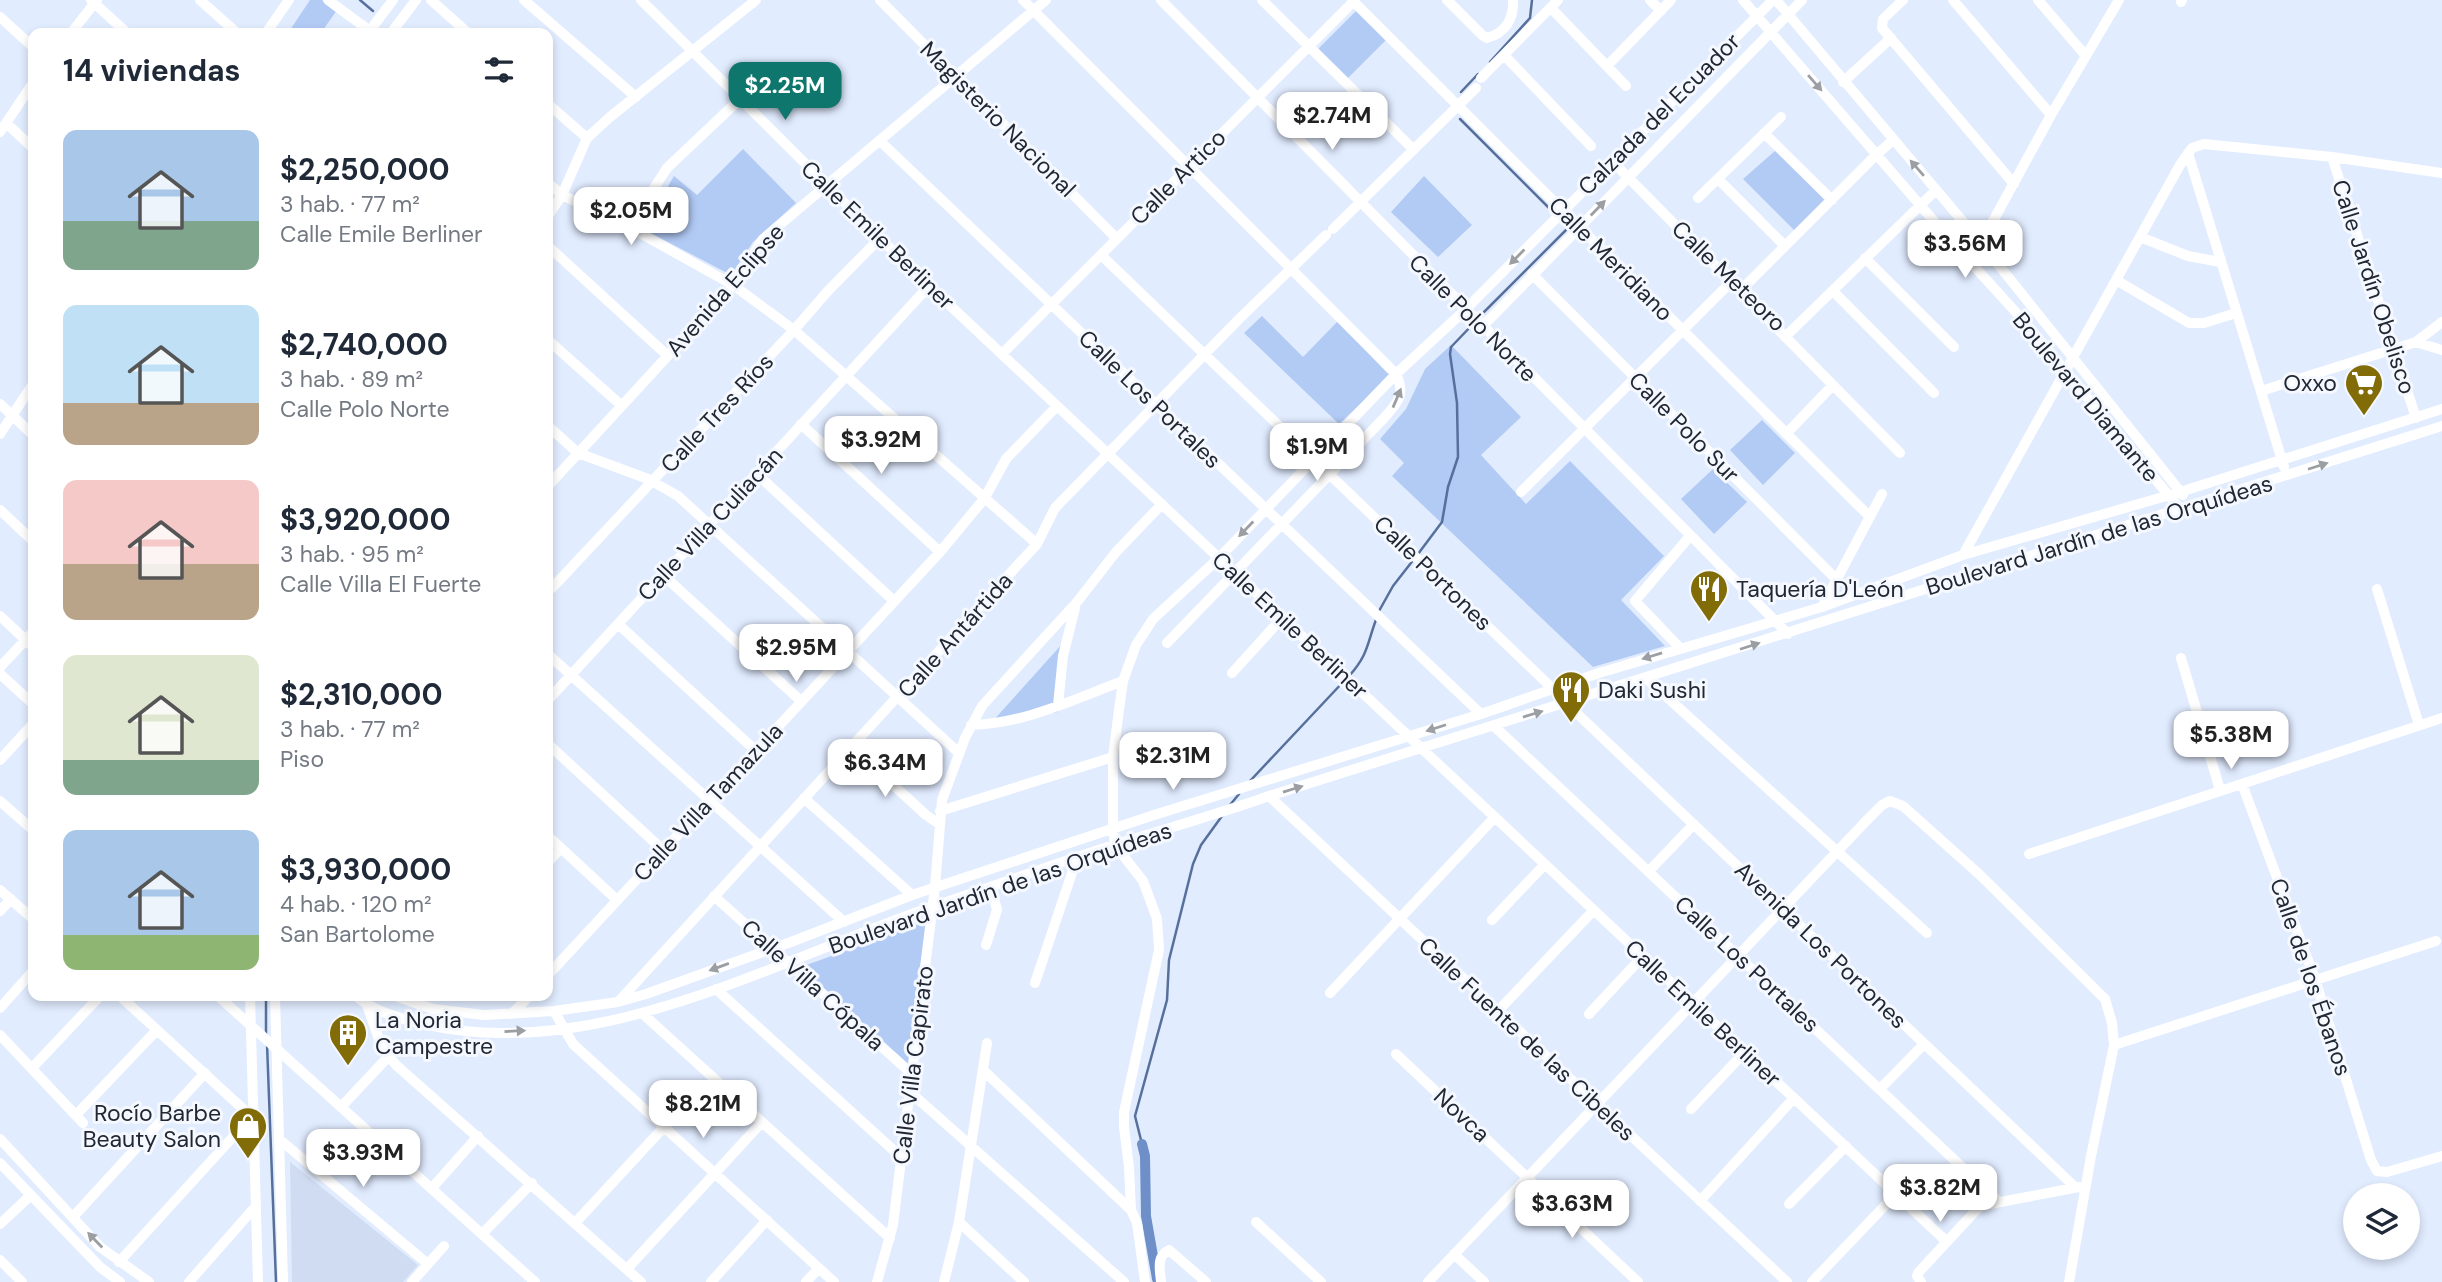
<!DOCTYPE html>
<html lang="es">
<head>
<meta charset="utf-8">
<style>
  body { margin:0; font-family:"DM Sans",sans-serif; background:#f2f2f3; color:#1f2937; height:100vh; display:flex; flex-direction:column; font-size:26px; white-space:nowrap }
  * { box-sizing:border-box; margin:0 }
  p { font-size:23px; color:#747a83 }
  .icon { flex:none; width:38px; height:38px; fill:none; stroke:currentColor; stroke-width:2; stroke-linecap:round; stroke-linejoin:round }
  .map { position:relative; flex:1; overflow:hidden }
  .side { position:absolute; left:28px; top:28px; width:525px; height:973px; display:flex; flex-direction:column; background:#fff; border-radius:14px; box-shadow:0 4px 10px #0003 }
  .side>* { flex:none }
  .tools { position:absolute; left:2343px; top:1183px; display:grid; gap:14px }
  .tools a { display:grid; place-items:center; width:77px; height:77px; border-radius:50%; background:#fff; box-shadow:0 4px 10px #0003; font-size:35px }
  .price { position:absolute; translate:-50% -60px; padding:0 16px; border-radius:14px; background:#fff; color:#222; font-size:23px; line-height:46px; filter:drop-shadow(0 2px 4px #0008) }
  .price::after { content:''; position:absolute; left:50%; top:42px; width:21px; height:16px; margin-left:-10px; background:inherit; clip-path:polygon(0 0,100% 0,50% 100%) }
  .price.on { background:#0f766e; color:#fff }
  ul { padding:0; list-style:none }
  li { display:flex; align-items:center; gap:21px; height:175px; padding:0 35px }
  li span { display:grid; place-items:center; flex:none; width:196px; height:140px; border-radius:14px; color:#555 }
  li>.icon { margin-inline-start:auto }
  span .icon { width:84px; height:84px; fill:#fffc; stroke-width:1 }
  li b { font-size:30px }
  h2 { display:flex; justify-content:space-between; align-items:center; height:84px; padding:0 35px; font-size:30px }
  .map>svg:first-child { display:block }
</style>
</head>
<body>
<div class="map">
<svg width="2442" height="1282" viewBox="0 0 2442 1282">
  <rect width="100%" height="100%" fill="#e1ecff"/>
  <path fill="#cfdcf2" d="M290,1162l128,103 -15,17h-111z"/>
  <path fill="#b2cbf5" d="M310,0h12l15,10 -16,23h-33z
    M1356,11l30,29 -39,39 -30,-29z
    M743,149l53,54 -43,39 -22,33 -88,-46 31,-53 23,19z
    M1776,150l49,50 -30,31 -52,-52z
    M1424,176l48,49 -34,32 -47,-45z
    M1262,316l41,41 35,-36 52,55 -51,48 -95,-91z
    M1451,345l70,72 -40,38 45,49 44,-43 94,95 -43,44 44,46 -72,21 -201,-191 12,-13 -24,-24 26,-30 19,-40z
    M1762,420l33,33 -32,32 -33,-35z
    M1713,469l34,33 -33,32 -33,-35z
    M1071,634l-10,36 -3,42 -67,11z
    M928,921l-17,148 -110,-102z"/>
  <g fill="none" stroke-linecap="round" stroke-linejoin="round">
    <path stroke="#57709b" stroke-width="2.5" d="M360,0l13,11
      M1490,62l40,-44 2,-18
      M1461,92l17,-18
      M1460,119l95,95
      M1479,317l89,-89
      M1418,554l24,-32 6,-35 10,-30 -1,-54 -7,-49 1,-7 24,-25
      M1379,611l14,-25 21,-27
      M1349,676c20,-22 18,-33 28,-59
      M1250,781l94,-100
      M1230,805l9,-11
      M266,996v38
      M267,1044l9,238
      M1142,1144l-7,-28 32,-116 2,-40 24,-96 8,-19 21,-29"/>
    <path stroke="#6e8fc7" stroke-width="10" d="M1142,1144l3,12 1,60 11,63"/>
    <path stroke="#fff" stroke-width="10" d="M91,0l36,33
      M200,0l37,33
      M328,0l42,31
      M431,0l37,33
      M524,0l112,97
      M641,0l266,265 1039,976
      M880,0l237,239
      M1023,0l373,374c10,21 2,28 -12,44l-217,225
      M1161,0l627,634
      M1262,0l151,149
      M1352,0l518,517
      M1447,0l35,35 5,3c19,-5 27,-20 26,-38
      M1650,0l11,11
      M1743,0l209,242 71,78 157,189
      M1776,0l205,243 202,252
      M1903,0l-20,19 -1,9 132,156
      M1953,0l98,115
      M2038,0l48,56
      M2181,2l1,-2
      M1551,8l75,78
      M0,17l33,30
      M71,33l26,-33
      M266,33l23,-33
      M368,33l25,-33
      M391,33l25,-33
      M1504,55l87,91
      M1607,66l64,-66
      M1481,78l77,-78
      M1843,82l48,-44
      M548,104l39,34
      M6,123l27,25
      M0,132l33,-49
      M1764,133l68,67
      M880,141l601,573
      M2188,153l96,314
      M2332,157l84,261
      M1613,162l287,291
      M1718,179l67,67
      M548,183l14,12 67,32 104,58 61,45 243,214
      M1698,198l83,-81
      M548,216l14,-21 25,-57 23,-21 146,-117
      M629,227l38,-59 73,-69
      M1333,229l143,-141
      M2140,237l48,19 32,6
      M1981,243l70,-128 68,-115
      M548,246l120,110
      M1101,255l452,434
      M1865,258l89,89
      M1532,274l305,306
      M2116,280l73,43h15l32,-10
      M1740,291l136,-136 17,-15
      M1833,291l101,102
      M1482,327l320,-327
      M1785,337l151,-147
      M548,340l74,66
      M2416,342l26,-20
      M1002,354l353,-354
      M2261,391l155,-49 26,8
      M0,404l33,31
      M801,424l139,128
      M548,426l30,27 70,26 30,17 281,257
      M0,434l33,-50
      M1786,434l47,-49
      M756,473l138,128
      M548,486l185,-201 30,-46 283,-239
      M1521,492l210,-210
      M0,510l33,31
      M1963,555l217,-390 12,-17 12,-4 128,13 110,16
      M663,575l138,126
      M552,588l242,-258 33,-38 53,-54
      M2377,589l42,136
      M1822,607l60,-113
      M0,616l33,31
      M618,624l138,127
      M1680,648l-45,-47 55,-65
      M550,656l294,266
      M2181,658l39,132
      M0,667l33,-35
      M1232,673l50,-55
      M0,674l33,30
      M1647,679l280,254
      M548,700l381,-414
      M1567,704l508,483
      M1058,705l5,-49 12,-48
      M971,725c53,-1 103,-26 152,-44
      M1494,726l505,476
      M548,744l116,107
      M852,747l74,68 13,9
      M0,760l33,-36
      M2242,784l73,195 56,181 6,11 10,1 55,-16
      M1269,796l518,486
      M804,798l108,97
      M0,801l33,29
      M940,811l173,-54
      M548,836l69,64
      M2029,854l413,-136
      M548,862l13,-14
      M1649,871l45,-47
      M0,890l33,29
      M714,896l198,178
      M0,911l11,-12
      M1492,920l53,-56
      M986,945l11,-35 -6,-23
      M548,975l392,-423 44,-53 22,-40 51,-53
      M1035,983l42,-125
      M716,989l185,168
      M1330,993l165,-176
      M218,996l317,286
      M250,996l8,286
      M275,996l8,286
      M356,996c18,16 44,22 67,28 172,41 355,-65 514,-119 60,-20 120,-42 180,-61 51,-16 102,-30 152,-48l1173,-370
      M395,996l38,13 51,6 70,-4 64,-9 28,-8 145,-52 121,-47 242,-80 327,-101 118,-41 223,-66 141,-52 217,-63 262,-83
      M618,1002l419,-458 18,-36 184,-189 87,-84
      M367,1005l15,43 14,17 245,217
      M0,1008l33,-37
      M554,1011l19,33 261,238
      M1497,1012l97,-102
      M512,1014l17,-18
      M643,1014l247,224
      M1589,1014l54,-58
      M0,1035l83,88
      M2114,1045l322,-104
      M1396,1054l242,228
      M32,1068l68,-72
      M983,1070l148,140 6,13 8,59
      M1880,1089l44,-45
      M909,1091l215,191
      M342,1106l46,-49
      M1691,1109l54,-57
      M76,1115l81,-85
      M0,1139l100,108 49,35
      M279,1139l149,125
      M0,1163l100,104 20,15
      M432,1188l46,-52
      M1700,1201l94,-103
      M1789,1204l57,-58
      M1131,1210l-2,-43 -5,-40v-15l35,-162 -2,-31 -8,-22 -6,-16 -28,-36 -2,-16v-72l6,-47 4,-29 13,-36 17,-26 66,-61 177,-184 69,-64 308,-310
      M73,1217l132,-144
      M959,1222l65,60
      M1256,1222l65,60
      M575,1223l89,-96
      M0,1224l31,-29
      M482,1234l50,-51
      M1454,1254l30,28
      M0,1260l22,22
      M119,1262l123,-135 12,-8 -134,-123
      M627,1269l135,-147
      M189,1282l67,-76
      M412,1282l32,-36
      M711,1282l56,-62
      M806,1282l13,-14
      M877,1282l16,-57 42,-338 7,-87 23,-62 17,-32 95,-104 39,-50 46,-48
      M944,1282l15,-60 28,-179
      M1161,1282c-1,-12 -5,-26 8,-32l37,32
      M1428,1282l440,-463 14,-14 8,-4 13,5 77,69 125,124 7,24 2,22 -23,111 -22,126
      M1812,1282l84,-88
      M1921,1282l-4,-6 1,-3 62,-67 99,-19"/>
  </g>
  <defs><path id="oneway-solid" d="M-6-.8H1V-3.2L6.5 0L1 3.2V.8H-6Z" transform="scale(1.75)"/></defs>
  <g fill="#9b9ea3">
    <use href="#oneway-solid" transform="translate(1815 83) rotate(49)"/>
    <use href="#oneway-solid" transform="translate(1917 168) rotate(-131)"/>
    <use href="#oneway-solid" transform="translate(1598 208) rotate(-46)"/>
    <use href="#oneway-solid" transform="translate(1517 257) rotate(135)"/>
    <use href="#oneway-solid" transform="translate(1397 398) rotate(-67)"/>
    <use href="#oneway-solid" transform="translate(2318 466) rotate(-18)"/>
    <use href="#oneway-solid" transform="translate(1246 529) rotate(134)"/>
    <use href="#oneway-solid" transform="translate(1750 646) rotate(-18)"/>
    <use href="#oneway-solid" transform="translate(1652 656) rotate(163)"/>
    <use href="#oneway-solid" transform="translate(1533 714) rotate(-17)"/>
    <use href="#oneway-solid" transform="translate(1436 728) rotate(162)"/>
    <use href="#oneway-solid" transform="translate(1293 789) rotate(-17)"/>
    <use href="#oneway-solid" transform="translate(719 967) rotate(160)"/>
    <use href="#oneway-solid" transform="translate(515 1031) rotate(-3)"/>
    <use href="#oneway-solid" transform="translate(95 1240) rotate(-134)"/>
  </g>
  <defs>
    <symbol id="supermarket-pin" viewBox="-11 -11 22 30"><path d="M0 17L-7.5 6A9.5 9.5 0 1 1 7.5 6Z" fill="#826c08" stroke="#f5f9ff"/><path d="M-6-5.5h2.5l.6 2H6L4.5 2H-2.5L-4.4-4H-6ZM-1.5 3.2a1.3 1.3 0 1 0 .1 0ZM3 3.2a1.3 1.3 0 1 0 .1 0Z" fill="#fff"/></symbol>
    <symbol id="restaurant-pin" viewBox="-11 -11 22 30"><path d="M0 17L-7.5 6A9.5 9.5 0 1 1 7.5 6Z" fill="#826c08" stroke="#f5f9ff"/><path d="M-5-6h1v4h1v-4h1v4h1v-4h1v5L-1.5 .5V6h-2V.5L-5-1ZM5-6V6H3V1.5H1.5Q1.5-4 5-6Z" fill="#fff"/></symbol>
    <symbol id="building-pin" viewBox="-11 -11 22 30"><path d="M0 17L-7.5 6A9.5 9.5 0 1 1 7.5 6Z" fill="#826c08" stroke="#f5f9ff"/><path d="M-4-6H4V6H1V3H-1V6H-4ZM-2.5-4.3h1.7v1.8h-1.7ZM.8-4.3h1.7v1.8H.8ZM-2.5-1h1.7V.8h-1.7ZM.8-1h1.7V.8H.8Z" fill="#fff"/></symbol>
    <symbol id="shop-pin" viewBox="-11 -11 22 30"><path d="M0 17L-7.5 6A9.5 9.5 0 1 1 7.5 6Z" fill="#826c08" stroke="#f5f9ff"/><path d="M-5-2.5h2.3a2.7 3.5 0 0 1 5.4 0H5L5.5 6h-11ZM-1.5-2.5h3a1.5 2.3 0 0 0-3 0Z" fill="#fff"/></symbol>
  </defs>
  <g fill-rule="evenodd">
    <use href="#supermarket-pin" x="2342" y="361" width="44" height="60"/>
    <use href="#restaurant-pin" x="1687" y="567" width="44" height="60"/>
    <use href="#restaurant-pin" x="1549" y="668" width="44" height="60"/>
    <use href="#building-pin" x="326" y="1011" width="44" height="60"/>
    <use href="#shop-pin" x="226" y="1104" width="44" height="60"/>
  </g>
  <g text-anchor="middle" stroke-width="6" stroke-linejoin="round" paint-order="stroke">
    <g font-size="23" fill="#212833" stroke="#f5f9ff">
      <text transform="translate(1659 114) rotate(-45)" y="8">Calzada del Ecuador</text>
      <text transform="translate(998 119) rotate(45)" y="8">Magisterio Nacional</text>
      <text transform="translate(1178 177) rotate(-45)" y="8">Calle Artico</text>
      <text transform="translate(878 235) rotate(44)" y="8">Calle Emile Berliner</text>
      <text transform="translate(1611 259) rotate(45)" y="8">Calle Meridiano</text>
      <text transform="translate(1729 276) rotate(44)" y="8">Calle Meteoro</text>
      <text transform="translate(2374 287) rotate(72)" y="8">Calle Jardín Obelisco</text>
      <text transform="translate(725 290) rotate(-49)" y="8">Avenida Eclipse</text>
      <text transform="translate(1473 318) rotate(45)" y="8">Calle Polo Norte</text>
      <text transform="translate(2086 397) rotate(50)" y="8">Boulevard Diamante</text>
      <text transform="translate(1150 399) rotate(44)" y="8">Calle Los Portales</text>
      <text transform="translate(717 413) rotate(-47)" y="8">Calle Tres Ríos</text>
      <text transform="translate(1684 427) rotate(45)" y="8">Calle Polo Sur</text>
      <text transform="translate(710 524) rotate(-47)" y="8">Calle Villa Culiacán</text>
      <text transform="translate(2099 535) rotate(-17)" y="8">Boulevard Jardín de las Orquídeas</text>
      <text transform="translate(1433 573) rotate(44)" y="8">Calle Portones</text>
      <text transform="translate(1290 625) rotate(43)" y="8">Calle Emile Berliner</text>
      <text transform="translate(955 635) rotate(-48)" y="8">Calle Antártida</text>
      <text transform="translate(708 802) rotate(-47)" y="8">Calle Villa Tamazula</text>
      <text transform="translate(1000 888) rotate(-19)" y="8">Boulevard Jardín de las Orquídeas</text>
      <text transform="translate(1821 945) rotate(44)" y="8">Avenida Los Portones</text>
      <text transform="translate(1747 964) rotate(43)" y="8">Calle Los Portales</text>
      <text transform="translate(2311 977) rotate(71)" y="8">Calle de los Ébanos</text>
      <text transform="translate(813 985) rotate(42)" y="8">Calle Villa Cópala</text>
      <text transform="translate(1703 1013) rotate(43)" y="8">Calle Emile Berliner</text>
      <text transform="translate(1527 1039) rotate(43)" y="8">Calle Fuente de las Cibeles</text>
      <text transform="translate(913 1065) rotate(-83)" y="8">Calle Villa Capirato</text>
      <text transform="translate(1462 1115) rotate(43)" y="8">Novca</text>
    </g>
    <g font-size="23" fill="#212833" stroke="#f5f9ff" text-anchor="start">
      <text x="2337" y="391" text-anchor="end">Oxxo</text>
      <text x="1736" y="597">Taquería D'León</text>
      <text x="1598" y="698">Daki Sushi</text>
      <text x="375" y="1028">La Noria<tspan x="375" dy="26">Campestre</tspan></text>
      <text x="221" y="1121" text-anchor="end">Rocío Barbe<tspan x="221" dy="26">Beauty Salon</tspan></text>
    </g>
  </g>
</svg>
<div class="tools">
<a><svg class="icon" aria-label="layers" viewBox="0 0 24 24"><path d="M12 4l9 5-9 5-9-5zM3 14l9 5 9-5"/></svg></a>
</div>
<b class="price on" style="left:785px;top:122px">$2.25M</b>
<b class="price" style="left:1332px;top:152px">$2.74M</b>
<b class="price" style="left:631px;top:247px">$2.05M</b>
<b class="price" style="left:1965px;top:280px">$3.56M</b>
<b class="price" style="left:881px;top:476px">$3.92M</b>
<b class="price" style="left:1317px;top:483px">$1.9M</b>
<b class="price" style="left:796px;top:684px">$2.95M</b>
<b class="price" style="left:2231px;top:771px">$5.38M</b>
<b class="price" style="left:1173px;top:792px">$2.31M</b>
<b class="price" style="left:885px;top:799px">$6.34M</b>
<b class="price" style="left:703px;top:1140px">$8.21M</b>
<b class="price" style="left:363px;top:1189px">$3.93M</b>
<b class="price" style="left:1940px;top:1224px">$3.82M</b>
<b class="price" style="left:1572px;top:1240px">$3.63M</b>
<section class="side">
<h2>14 viviendas<svg class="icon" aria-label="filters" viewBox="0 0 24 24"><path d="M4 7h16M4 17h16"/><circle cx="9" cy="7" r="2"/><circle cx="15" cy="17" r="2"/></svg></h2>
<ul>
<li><span style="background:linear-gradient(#a9c7e8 65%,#7fa58c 0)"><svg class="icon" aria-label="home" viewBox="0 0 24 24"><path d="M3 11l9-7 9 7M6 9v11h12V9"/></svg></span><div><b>$2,250,000</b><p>3 hab. · 77 m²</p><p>Calle Emile Berliner</p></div></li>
<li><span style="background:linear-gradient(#bfe0f5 70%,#b9a48a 0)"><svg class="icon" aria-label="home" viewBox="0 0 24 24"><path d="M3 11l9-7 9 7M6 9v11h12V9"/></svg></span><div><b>$2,740,000</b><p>3 hab. · 89 m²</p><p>Calle Polo Norte</p></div></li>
<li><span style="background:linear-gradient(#f6c9c9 60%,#b9a48a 0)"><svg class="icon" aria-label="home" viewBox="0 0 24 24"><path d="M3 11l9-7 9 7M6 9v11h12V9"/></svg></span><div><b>$3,920,000</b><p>3 hab. · 95 m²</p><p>Calle Villa El Fuerte</p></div></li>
<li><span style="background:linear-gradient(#dfe7d0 75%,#7fa58c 0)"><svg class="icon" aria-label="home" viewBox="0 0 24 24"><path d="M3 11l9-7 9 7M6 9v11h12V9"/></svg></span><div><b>$2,310,000</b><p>3 hab. · 77 m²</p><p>Piso</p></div></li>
<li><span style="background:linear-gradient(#a9c7e8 75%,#8fb573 0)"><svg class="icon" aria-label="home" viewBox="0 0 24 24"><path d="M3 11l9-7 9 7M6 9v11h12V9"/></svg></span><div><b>$3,930,000</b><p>4 hab. · 120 m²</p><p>San Bartolome</p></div></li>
</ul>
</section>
</div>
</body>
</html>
